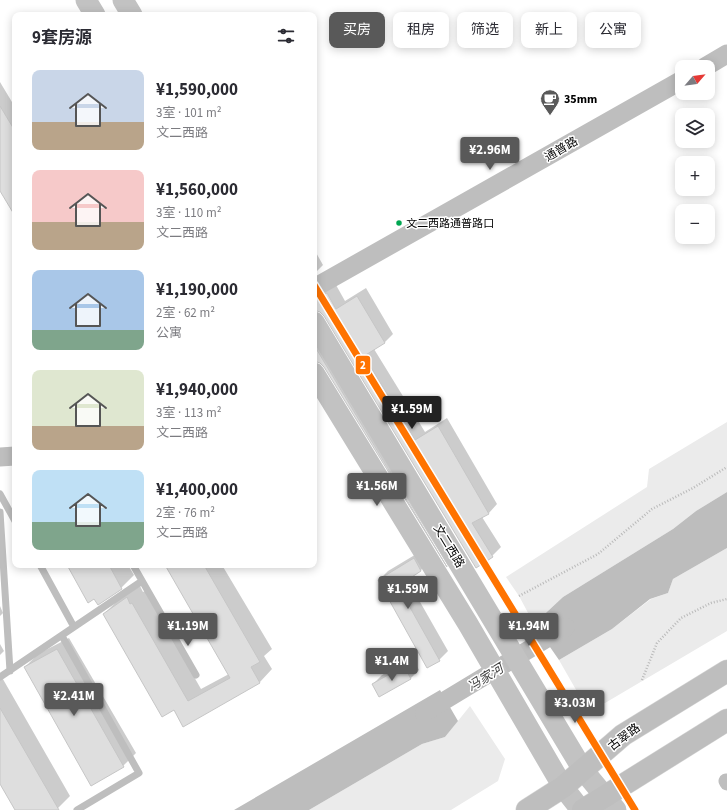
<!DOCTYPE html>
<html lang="zh">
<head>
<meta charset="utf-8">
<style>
  body { margin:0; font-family:"Source Sans 3","Noto Sans SC",sans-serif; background:#f7f7f7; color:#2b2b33; height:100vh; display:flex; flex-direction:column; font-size:15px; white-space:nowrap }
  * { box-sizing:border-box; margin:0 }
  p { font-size:13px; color:#7c7c81 }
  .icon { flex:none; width:22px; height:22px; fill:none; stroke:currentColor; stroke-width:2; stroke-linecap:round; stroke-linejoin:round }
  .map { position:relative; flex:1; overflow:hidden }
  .drawer { position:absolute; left:12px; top:12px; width:305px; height:556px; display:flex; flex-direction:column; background:#fff; border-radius:8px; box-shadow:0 2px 10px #0003 }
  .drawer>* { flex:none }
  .hud { position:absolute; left:329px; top:12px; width:338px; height:36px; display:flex; gap:8px }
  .needle { width:26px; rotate:62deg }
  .tools { position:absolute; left:675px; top:60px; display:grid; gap:8px }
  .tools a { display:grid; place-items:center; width:40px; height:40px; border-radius:8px; background:#fff; box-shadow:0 2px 10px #0003; font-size:20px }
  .price { position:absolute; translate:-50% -34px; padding:0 9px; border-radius:4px; background:#595959; color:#fff; font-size:13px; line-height:26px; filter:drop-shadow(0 1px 2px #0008) }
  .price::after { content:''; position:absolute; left:50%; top:24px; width:12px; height:9px; margin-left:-6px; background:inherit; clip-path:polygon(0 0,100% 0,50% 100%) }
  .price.current { background:#222; color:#fff }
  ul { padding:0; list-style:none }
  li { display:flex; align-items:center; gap:12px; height:100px; padding:0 20px }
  li span { display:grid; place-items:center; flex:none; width:112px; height:80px; border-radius:8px; color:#555 }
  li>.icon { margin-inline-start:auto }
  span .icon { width:48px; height:48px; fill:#fffc; stroke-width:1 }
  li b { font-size:17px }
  h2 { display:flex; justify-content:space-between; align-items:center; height:48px; padding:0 20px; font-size:17px }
  .pill { padding:0 14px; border-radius:8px; background:#fff; box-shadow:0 2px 10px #0003; font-size:14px; line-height:36px }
  .pill.current { background:#595959; color:#fff }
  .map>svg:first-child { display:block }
</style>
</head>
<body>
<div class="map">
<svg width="727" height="810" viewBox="0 0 727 810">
  <rect width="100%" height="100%" fill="#fff"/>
  <path fill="#ebebeb" d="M727,422v70l-31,19 -23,18 -110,68 -29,27 -15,-28 -13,-19 141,-90 2,-18z
    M727,548v83l-122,72 -13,-1 -13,-7 -20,-35 53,-31 39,-30 17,-6 5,-14z
    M470,706l35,53 -7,22 -47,29h-142l113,-66 23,-7z"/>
  <path fill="#bdbdbd" d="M727,492v56l-54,31 -5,14 -18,6 -38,30 -53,31 -25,-36 29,-27 110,-68 23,-18z
    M440,690l18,31 -13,16 -23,7 -113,66h-75z"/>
  <path fill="#0003" d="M0,82l15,25v107l-15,-25z
    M314,249l9,16 -9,9z
    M314,285h22l9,16 21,-13 27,46 -9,9 -10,6 51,83 22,-14 50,86 -8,9 -7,4 19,30 -9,9 -167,-241 -5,-5 -6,-1z
    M314,322l142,236 -8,8 -123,-200 -5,-5 -6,-1z
    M423,550l7,11 -9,9 -14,9 41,72 -9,9 -60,-80 9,-9z
    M68,565h60l6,10 -13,13z
    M166,565h56l50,84 -8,7 8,13 -12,13 -77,44 -9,-17 -70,-95 13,-13 23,-15 3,6 2,-1 56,98 28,-15z
    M0,606l3,7 -3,3z
    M69,638l67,115 -13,13 -32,18 -66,-117 13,-13z
    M0,644l4,7 -4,4z
    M413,658l6,12 -8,8 -38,6 9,-9z
    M0,674l70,122 -14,14h-40l-16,-28z"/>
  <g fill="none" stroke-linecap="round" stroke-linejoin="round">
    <path stroke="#bdbdbd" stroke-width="18" d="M424,713l142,-86"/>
  </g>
  <path fill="#dedede" stroke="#c6c6c6" d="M0,106l15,25v85l-15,-25z
    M327,293l9,16 21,-13 28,47 -21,13 51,84 23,-14 51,88 -17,9 21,34 -17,11 -152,-252 -4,-4 -6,-2v-11z
    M314,345l133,222 -123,-200 -4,-4 -6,-2z
    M414,558l7,13 -23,15 42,75 -13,7 -49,-88z
    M67,565h42l13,24 -24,16 -4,-6 -6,4z
    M165,565h39l56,97 -9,5 9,16 -77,44 -9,-17 -12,7 -59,-103 24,-17 3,7 2,-1 56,98 42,-23z
    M57,649l67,118 -33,19 -67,-119z
    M404,666l7,13 -32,18 -7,-13z
    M0,708l59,102h-44l-15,-26z"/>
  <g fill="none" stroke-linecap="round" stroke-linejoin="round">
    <defs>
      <path id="primary" d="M527,810l36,-23 60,-52 104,-64
        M583,810l144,-90"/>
    </defs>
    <use href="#primary" stroke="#dbdbdb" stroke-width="23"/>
    <path stroke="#b9b9b9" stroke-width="2.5" stroke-dasharray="1 2" stroke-linecap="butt" d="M519,596l79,-42 54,-45 41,-21 34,-21
      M642,680l15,-37 24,-25 30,-15 16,-4"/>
    <path stroke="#bebebe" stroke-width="7" d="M0,494l15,27
      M0,512l10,159
      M40,565l34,62
      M133,565l63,110
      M62,636l77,137 -62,37
      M0,677l142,-96"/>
    <path stroke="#bebebe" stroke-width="15" d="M726,781l1,2"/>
    <path stroke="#bebebe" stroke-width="19" d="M705,67l22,-13
      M314,288l368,-208
      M0,457l15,-1"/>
    <path stroke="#c2c2c2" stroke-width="21" d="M86,0l9,15
      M123,0l9,15
      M314,322l269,448 33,40
      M314,373l154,251 95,163 18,23"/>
    <use href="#primary" stroke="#bebebe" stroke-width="22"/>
    <defs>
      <path id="metro-1" d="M314,285l321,525"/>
    </defs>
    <use href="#metro-1" stroke="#fff" stroke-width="10"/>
    <use href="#metro-1" stroke="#ff7300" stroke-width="7"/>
  </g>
  <defs>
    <symbol id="cafe-pin" viewBox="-11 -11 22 30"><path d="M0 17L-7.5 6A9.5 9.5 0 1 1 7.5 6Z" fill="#595959" stroke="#fff"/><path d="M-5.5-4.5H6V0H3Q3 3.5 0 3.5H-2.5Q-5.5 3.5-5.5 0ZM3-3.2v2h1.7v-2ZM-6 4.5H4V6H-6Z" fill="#fff"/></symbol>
  </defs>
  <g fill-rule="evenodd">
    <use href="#cafe-pin" x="539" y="88" width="22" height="30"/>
  </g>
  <circle fill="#00a651" stroke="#fff" stroke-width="1.5" cx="399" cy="223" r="3.5"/>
  <g text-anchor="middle" stroke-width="3" stroke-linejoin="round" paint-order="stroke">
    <g font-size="11" fill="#000" stroke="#fff" text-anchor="start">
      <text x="406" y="227">文二西路通普路口</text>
    </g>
    <g font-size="12" font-weight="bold" fill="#000" stroke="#fff" text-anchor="start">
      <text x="564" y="103">35mm</text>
    </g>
    <g font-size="12" fill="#000" stroke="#fff">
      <text transform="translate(561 149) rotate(-30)" y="4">通普路</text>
      <text transform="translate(449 546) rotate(59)" y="4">文二西路</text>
      <text transform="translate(624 737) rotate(-37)" y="4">古翠路</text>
    </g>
    <g font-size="13" font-style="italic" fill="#424242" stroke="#fff">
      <text transform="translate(485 677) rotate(-32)" y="5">冯家河</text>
    </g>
  </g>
  <rect stroke="#fff" stroke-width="1.5" x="355" y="355" width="16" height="20" rx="4" fill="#ff7300"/>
  <g font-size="11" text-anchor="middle" font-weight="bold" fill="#fff">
    <text x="363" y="369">2</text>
  </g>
</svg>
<div class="tools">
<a><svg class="needle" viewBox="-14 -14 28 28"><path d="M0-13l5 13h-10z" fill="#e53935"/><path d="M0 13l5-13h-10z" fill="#7c7c81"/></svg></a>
<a><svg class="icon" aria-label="layers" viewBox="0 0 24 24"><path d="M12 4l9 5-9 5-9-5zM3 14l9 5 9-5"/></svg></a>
<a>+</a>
<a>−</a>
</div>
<b class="price" style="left:490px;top:171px">¥2.96M</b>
<b class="price current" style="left:412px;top:430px">¥1.59M</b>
<b class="price" style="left:377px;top:507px">¥1.56M</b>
<b class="price" style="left:408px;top:610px">¥1.59M</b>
<b class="price" style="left:188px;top:647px">¥1.19M</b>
<b class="price" style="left:529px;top:647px">¥1.94M</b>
<b class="price" style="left:392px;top:682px">¥1.4M</b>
<b class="price" style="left:74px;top:717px">¥2.41M</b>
<b class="price" style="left:575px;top:724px">¥3.03M</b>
<div class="hud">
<a class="pill current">买房</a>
<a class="pill">租房</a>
<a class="pill">筛选</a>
<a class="pill">新上</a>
<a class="pill">公寓</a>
</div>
<section class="drawer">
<h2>9套房源<svg class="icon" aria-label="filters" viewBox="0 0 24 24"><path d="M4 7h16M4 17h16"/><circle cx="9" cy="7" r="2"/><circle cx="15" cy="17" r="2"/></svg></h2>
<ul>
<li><span style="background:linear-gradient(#c9d6e8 65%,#b9a48a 0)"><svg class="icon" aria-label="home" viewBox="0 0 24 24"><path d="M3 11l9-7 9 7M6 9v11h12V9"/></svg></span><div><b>¥1,590,000</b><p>3室 · 101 m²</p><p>文二西路</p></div></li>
<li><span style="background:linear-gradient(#f6c9c9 65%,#b9a48a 0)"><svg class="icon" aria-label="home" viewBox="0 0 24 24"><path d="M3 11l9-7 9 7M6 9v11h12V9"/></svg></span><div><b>¥1,560,000</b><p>3室 · 110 m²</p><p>文二西路</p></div></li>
<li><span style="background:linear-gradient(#a9c7e8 75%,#7fa58c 0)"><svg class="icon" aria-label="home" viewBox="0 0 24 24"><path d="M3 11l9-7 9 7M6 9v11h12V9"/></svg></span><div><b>¥1,190,000</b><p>2室 · 62 m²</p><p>公寓</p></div></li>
<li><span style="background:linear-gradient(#dfe7d0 70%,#b9a48a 0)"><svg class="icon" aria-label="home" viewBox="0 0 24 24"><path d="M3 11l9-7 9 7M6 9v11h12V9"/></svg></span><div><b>¥1,940,000</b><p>3室 · 113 m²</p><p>文二西路</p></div></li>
<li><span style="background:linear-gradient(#bfe0f5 65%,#7fa58c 0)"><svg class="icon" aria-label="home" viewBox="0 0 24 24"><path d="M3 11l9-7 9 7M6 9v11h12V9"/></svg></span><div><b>¥1,400,000</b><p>2室 · 76 m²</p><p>文二西路</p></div></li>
</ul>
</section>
</div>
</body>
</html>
